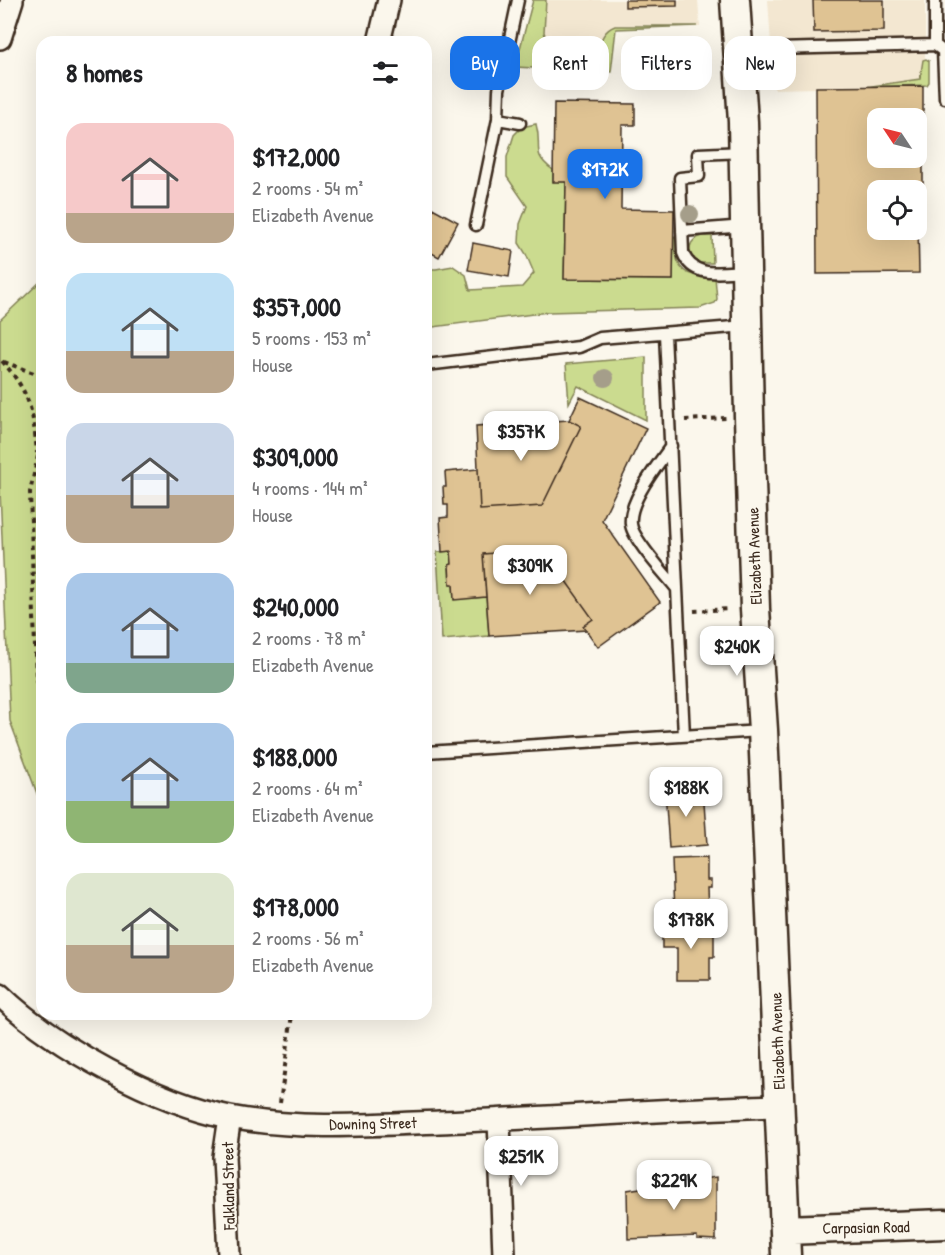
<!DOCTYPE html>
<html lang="en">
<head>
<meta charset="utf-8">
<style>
  body { margin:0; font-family:"Patrick Hand",sans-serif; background:#f2f2f2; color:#202124; height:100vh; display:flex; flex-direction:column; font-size:22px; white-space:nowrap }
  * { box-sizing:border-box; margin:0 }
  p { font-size:20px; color:#757577 }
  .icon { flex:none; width:33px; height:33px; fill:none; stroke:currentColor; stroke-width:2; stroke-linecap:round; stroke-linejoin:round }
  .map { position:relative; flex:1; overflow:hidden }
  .sheet { position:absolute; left:36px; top:36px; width:396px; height:984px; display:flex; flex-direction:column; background:#fff; border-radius:18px; box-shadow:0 6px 24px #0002 }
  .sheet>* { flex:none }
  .banner { position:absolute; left:450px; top:36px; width:405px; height:54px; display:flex; gap:12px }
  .needle { width:39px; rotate:305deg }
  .fabs { position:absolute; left:867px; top:108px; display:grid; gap:12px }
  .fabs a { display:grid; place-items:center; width:60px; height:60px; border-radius:12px; background:#fff; box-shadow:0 6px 24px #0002; font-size:30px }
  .price { position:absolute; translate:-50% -51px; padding:0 14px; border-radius:12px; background:#fff; color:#222; font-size:20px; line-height:39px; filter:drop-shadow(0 2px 3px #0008) }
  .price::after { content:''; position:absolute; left:50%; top:36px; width:18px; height:14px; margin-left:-9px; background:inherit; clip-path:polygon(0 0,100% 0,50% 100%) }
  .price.on { background:#1a73e8; color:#fff }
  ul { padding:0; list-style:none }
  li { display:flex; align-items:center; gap:18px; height:150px; padding:0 30px }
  li span { display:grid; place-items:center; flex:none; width:168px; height:120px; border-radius:18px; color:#555 }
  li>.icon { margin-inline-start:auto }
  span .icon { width:72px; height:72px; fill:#fffc; stroke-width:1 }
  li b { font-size:26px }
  h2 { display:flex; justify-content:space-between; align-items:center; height:72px; padding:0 30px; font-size:26px }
  .pill { padding:0 21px; border-radius:18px; background:#fff; box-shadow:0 6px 24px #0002; font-size:21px; line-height:54px }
  .pill.on { background:#1a73e8; color:#fff }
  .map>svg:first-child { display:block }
</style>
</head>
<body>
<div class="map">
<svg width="945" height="1255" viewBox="0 0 945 1255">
  <rect width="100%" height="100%" fill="#fbf7ec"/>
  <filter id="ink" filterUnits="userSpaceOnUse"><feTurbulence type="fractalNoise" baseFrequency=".0167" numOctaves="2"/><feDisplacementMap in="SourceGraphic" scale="12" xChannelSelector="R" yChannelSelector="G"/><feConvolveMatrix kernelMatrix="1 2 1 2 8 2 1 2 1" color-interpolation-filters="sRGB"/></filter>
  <g filter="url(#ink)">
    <path fill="#f3e7d1" d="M533,0h165l2,27 -84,2 -5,43 -96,-5z
      M768,0h157v82l-60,5 -91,2z"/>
    <path fill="#cbdb8f" stroke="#838256" stroke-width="1.5" d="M533,0h13l-2,32 4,13 47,13c5,-13 6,-27 20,-32h82l-81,3 -5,43 -96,-5z
      M926,59l3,2v21l-2,3 -62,2 55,-8 3,-19z
      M536,124c7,24 -6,29 17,46v11l13,1 -2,97 109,1 1,-44 2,2c1,7 -1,17 2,24 5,15 25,15 37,15l2,22 -2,4 -15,5 -152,4 -122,16v-59h10l17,-3 13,9 4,15 52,-3 12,-14 -8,-19 -7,-11 1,-19 7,-18 -20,-29v-20l7,-22 8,-8z
      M703,236h9l1,27h-17c-10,-11 -8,-24 7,-27z
      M42,280v527l-32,-86 -10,-230v-171z
      M646,357v63l-68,-34 -9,17 -3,-39z
      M451,551l1,13 -3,1 1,19h3l1,15 32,-2 3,39 -47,4 -5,-88z"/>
    <path fill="#dfc393" stroke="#3b2a1e" stroke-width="1.5" fill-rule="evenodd" d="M625,0h52v6l-52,1z
      M813,0h71v31l-70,1z
      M923,86v141l-5,-1 1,47 -102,1 -1,-187zM878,118h38v40h-38zM878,190h38v40h-38z
      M554,103l81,1v21h-13l-1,84 53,1 -1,70 -109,-1 2,-97h-13z
      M427,205l31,17 -19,35 -13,-7z
      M473,243l40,8 -4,26 -41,-7z
      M580,397l66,31 -44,92 58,82 -62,45 -15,-21 10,-7 -50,-70 -60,5 3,43 -32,3 -1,-16h-3l-1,-19 3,-1 -1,-13 -9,1 -2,-34 8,-1v-12h-4l-1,-18h3l-1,-15 33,-3 2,41 62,-4 39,-80 -12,-6z
      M569,420l12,6 -39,80 -62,4 -4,-84z
      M543,549l50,70 -10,7 3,4 -97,6 -6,-82z
      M703,788l4,57 -38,3 -4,-58z
      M707,858v22h4v8h-4l1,25 -34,1 -2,-55z
      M662,926h52v31h-4v23h-33v-32h-15z
      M716,1177v63l-19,-1v-3l-69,3 -1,-49z"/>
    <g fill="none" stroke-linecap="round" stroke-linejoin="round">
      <defs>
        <path id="lane" d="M935,45l8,6 2,47
          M740,50l195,-5v-45
          M498,119l22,4
          M744,152l-46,2 1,22 -19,2 3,75c10,26 38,19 61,18
          M476,225l22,-106 1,-29 19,-90
          M682,231l63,-5
          M665,334l19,402
          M426,365l153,-18 21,-9 146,-12
          M671,446c-13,19 -43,55 -40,78 1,15 36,52 46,65
          M426,752l335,-21"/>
        <path id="street" d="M0,38l12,-38
          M379,42l10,-42
          M0,995c54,52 157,108 230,122 67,13 141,8 209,5 113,-4 226,-13 340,-16
          M499,1120l5,135
          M229,1255l-5,-98 6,-40"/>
        <path id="secondary" d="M735,0l8,122 6,295 6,192 8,121 23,525
          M786,1230l159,-6"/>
      </defs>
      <use href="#lane" stroke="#3b2a1e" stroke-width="15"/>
      <use href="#street" stroke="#3b2a1e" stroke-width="26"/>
      <use href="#secondary" stroke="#3b2a1e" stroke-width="33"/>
      <path stroke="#3b2a1e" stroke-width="4" stroke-dasharray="4.5 4.5" stroke-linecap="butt" d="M2,361c29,33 31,50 35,92
        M4,362l38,14
        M685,420l41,-2
        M42,438l-12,54 6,186 6,38
        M694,611l35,-2
        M426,817v-1
        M280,1103l12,-89"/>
      <use href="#lane" stroke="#fbf7ec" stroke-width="10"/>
      <use href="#street" stroke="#fbf7ec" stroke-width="21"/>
      <use href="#secondary" stroke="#fbf7ec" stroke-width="28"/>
    </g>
    <g fill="#a59e8a">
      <circle cx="555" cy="65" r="9"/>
      <circle cx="690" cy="214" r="9"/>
      <circle cx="605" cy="378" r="9"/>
    </g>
  </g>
  <g text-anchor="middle" stroke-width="4.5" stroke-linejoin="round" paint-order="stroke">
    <g font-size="16" fill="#3b2a1e" stroke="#fbf7ec">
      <text transform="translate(754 556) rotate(-92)" y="6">Elizabeth Avenue</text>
      <text transform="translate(777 1041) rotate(-92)" y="6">Elizabeth Avenue</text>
      <text transform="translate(373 1123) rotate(-1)" y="6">Downing Street</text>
      <text transform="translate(228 1186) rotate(-91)" y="6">Falkland Street</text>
      <text transform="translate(866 1227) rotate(-1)" y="6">Carpasian Road</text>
    </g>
  </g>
</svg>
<div class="fabs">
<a><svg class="needle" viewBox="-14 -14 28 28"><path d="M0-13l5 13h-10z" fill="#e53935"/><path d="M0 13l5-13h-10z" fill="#757577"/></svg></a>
<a><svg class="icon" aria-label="locate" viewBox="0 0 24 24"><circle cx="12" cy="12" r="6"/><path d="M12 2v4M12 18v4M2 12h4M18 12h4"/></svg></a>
</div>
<b class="price on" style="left:605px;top:200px">$172K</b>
<b class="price" style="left:521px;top:462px">$357K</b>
<b class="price" style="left:530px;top:596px">$309K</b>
<b class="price" style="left:737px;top:677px">$240K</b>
<b class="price" style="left:686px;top:818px">$188K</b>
<b class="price" style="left:691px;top:950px">$178K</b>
<b class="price" style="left:521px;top:1187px">$251K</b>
<b class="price" style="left:674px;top:1211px">$229K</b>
<div class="banner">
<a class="pill on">Buy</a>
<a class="pill">Rent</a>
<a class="pill">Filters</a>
<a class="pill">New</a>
</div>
<section class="sheet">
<h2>8 homes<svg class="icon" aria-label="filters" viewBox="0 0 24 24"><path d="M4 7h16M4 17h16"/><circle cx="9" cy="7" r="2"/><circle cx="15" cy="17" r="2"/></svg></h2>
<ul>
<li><span style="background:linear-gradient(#f6c9c9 75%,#b9a48a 0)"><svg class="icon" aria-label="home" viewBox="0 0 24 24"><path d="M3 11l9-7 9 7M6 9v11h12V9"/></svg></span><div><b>$172,000</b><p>2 rooms · 54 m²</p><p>Elizabeth Avenue</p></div></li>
<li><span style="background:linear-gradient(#bfe0f5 65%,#b9a48a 0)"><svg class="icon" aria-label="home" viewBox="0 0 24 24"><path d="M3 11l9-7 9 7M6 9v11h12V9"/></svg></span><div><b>$357,000</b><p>5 rooms · 153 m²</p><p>House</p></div></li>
<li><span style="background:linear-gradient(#c9d6e8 60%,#b9a48a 0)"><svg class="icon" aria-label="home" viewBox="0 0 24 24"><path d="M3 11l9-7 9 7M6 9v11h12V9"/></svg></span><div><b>$309,000</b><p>4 rooms · 144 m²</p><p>House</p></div></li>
<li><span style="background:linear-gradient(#a9c7e8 75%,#7fa58c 0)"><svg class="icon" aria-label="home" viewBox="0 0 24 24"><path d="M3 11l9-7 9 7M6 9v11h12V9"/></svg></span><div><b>$240,000</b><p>2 rooms · 78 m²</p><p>Elizabeth Avenue</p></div></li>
<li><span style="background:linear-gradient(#a9c7e8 65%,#8fb573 0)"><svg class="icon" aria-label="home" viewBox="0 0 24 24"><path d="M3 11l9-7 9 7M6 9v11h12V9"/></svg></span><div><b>$188,000</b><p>2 rooms · 64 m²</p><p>Elizabeth Avenue</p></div></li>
<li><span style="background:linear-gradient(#dfe7d0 60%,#b9a48a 0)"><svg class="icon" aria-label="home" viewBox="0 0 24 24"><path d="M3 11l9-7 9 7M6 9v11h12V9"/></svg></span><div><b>$178,000</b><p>2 rooms · 56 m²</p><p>Elizabeth Avenue</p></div></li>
</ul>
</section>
</div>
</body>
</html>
